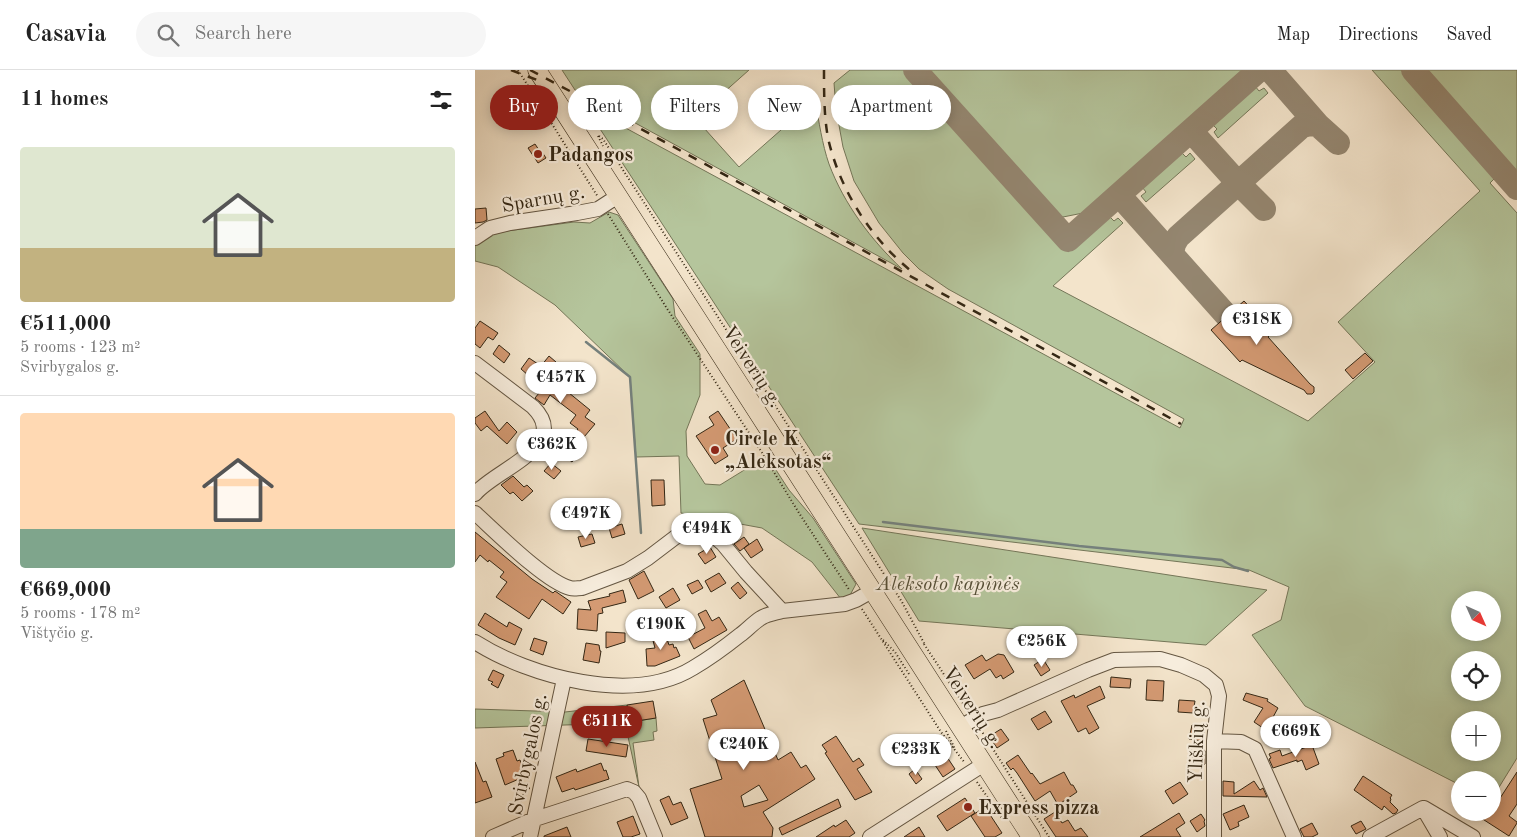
<!DOCTYPE html>
<html lang="en">
<head>
<meta charset="utf-8">
<style>
  body { margin:0; font-family:"Old Standard TT",serif; background:#f6f6f6; color:#222; height:100vh; display:flex; flex-direction:column; font-size:19px; white-space:nowrap }
  * { box-sizing:border-box; margin:0 }
  p { font-size:16px; color:#767676 }
  .icon { flex:none; width:28px; height:28px; fill:none; stroke:currentColor; stroke-width:2; stroke-linecap:round; stroke-linejoin:round }
  .map { position:relative; flex:1; overflow:hidden }
  .sheet { display:flex; flex-direction:column; background:#fff; width:475px }
  .sheet>* { flex:none }
  .banner { position:absolute; left:15px; top:15px; width:475px; height:45px; display:flex; gap:10px }
  .needle { width:32px; rotate:135deg }
  .controls { position:absolute; left:976px; top:521px; display:grid; gap:10px }
  .controls a { display:grid; place-items:center; width:50px; height:50px; border-radius:50%; background:#fff; box-shadow:0 2px 12px #0003; font-size:25px }
  .price { position:absolute; translate:-50% -42px; padding:0 11px; border-radius:18px; background:#fff; color:#222; font-size:16px; line-height:32px; filter:drop-shadow(0 1px 2px #0008) }
  .price::after { content:''; position:absolute; left:50%; top:30px; width:15px; height:11px; margin-left:-8px; background:inherit; clip-path:polygon(0 0,100% 0,50% 100%) }
  .price.on { background:#8f2418; color:#fff }
  ul { padding:0; list-style:none }
  li { display:grid; align-content:center; gap:10px; height:265px; padding:0 20px }
  li+li { border-top:1px solid #e0e0e0 }
  li span { display:grid; place-items:center; height:155px; border-radius:5px; color:#555 }
  li>.icon { margin-inline-start:auto }
  span .icon { width:90px; height:90px; fill:#fffc; stroke-width:1 }
  li b { font-size:21px }
  h2 { display:flex; justify-content:space-between; align-items:center; height:60px; padding:0 20px; font-size:21px }
  .pill { padding:0 18px; border-radius:22px; background:#fff; box-shadow:0 2px 12px #0003; font-size:18px; line-height:45px }
  .pill.on { background:#8f2418; color:#fff }
  header { display:flex; align-items:center; gap:30px; box-sizing:border-box; height:70px; padding:0 25px; background:#fff; border-bottom:1px solid #e0e0e0 }
  header strong { font-size:24px }
  nav { display:flex; gap:28px; margin-inline-start:auto; font-size:18px }
  .search { width:350px; height:45px; background:#f6f6f6; display:flex; align-items:center; gap:12px; box-sizing:border-box; padding:0 18px; border-radius:28px; color:#767676; font-size:19px }
  main { display:flex; flex:1; min-height:0 }
  .map>svg:first-child { display:block }
</style>
</head>
<body>
<header>
<strong>Casavia</strong>
<div class="search"><svg class="icon" aria-label="search" viewBox="0 0 24 24"><circle cx="10" cy="10" r="6"/><path d="M15 15l6 6"/></svg>Search here</div>
<nav><a>Map</a><a>Directions</a><a>Saved</a></nav>
</header>
<main>
<section class="sheet">
<h2>11 homes<svg class="icon" aria-label="filters" viewBox="0 0 24 24"><path d="M4 7h16M4 17h16"/><circle cx="9" cy="7" r="2"/><circle cx="15" cy="17" r="2"/></svg></h2>
<ul>
<li><span style="background:linear-gradient(#dfe7d0 65%,#c2b280 0)"><svg class="icon" aria-label="home" viewBox="0 0 24 24"><path d="M3 11l9-7 9 7M6 9v11h12V9"/></svg></span><div><b>€511,000</b><p>5 rooms · 123 m²</p><p>Svirbygalos g.</p></div></li>
<li><span style="background:linear-gradient(#ffd9b3 75%,#7fa58c 0)"><svg class="icon" aria-label="home" viewBox="0 0 24 24"><path d="M3 11l9-7 9 7M6 9v11h12V9"/></svg></span><div><b>€669,000</b><p>5 rooms · 178 m²</p><p>Vištyčio g.</p></div></li>
</ul>
</section>
<div class="map">
<svg width="1042" height="767" viewBox="0 0 1042 767">
  <rect width="100%" height="100%" fill="#f3e4cb"/>
  <filter id="stains"><feTurbulence type="fractalNoise" baseFrequency=".004" numOctaves="4"/><feColorMatrix values="0 0 0 0 .2 0 0 0 0 .09 0 0 0 0 .02 0 0 0 .5 -.17"/></filter>
  <radialGradient id="worn" r=".72"><stop offset=".6" stop-color="#630" stop-opacity="0"/><stop offset="1" stop-color="#630" stop-opacity=".3"/></radialGradient>
  <path fill="#b5c59c" stroke="#747658" fill-rule="evenodd" d="M87,0h187l-54,48 44,49 76,-67c4,21 7,44 14,64 15,40 42,76 73,105l-327,-179z
    M375,0h56l162,182 41,-36 5,5 4,-3 5,5 -70,63 255,135 67,-59 -37,-40 142,-131 -108,-121h29l95,107 -6,6 27,30v545l-24,39v-17h-33v5l-155,-79 -53,-71 29,-15 8,-33 -40,-17 -390,-46 -274,-418 595,322 4,-9 -236,-130 -29,-20 -16,-16 -24,-30 -25,-42 -11,-34 -7,-38 -2,-26zM985,530h33v32h-33zM985,590h33v32h-33zM985,650h33v32h-33z
    M452,0h320l-159,142 -30,6z
    M950,0h92v108l-50,-57 1,-2z
    M780,16l4,5 5,-3 4,5 -50,45 -4,-6 3,-3 -5,-5z
    M706,82l5,5 4,-4 5,6 -49,43 -5,-6 5,-4 -4,-5z
    M134,142l9,3 55,84 2,17 25,38v41l-14,36 1,25 18,28 15,1 47,-29 22,34 24,28 43,66 -7,13 -8,2 -29,-37 -50,-34 -81,-15 -2,-57 -43,1 -6,-80 -75,-72 -57,-38 -23,-6v-16l14,-10 10,-3 75,-10 16,1z
    M387,458l405,62 -61,55 -287,-24z
    M152,635l3,17 26,-4 1,13 -4,1 1,8 -21,3 6,44 -14,-64 -150,5v-19l90,3z"/>
  <g fill="none" stroke-linecap="round" stroke-linejoin="round">
    <path stroke="#75807c" stroke-width="2.5" d="M111,272l44,35 11,156
      M408,452l196,24 143,14 12,7 14,4"/>
    <path stroke="#948670" stroke-width="24" d="M440,0l153,170 191,-170
      M795,0l48,55 20,18
      M938,0l104,118
      M716,61l47,52 26,26
      M644,125l108,121
      M697,184l2,-10 4,-7 124,-111 8,-2 8,1"/>
  </g>
  <path fill="#d49a73" stroke="#342714" fill-rule="evenodd" d="M60,74l4,6 1,-1 6,9 -8,5 -10,-15z
    M11,138l1,12 -4,2 -8,1v-14z
    M769,231l29,31 -5,5 42,47 4,3v5l-2,2h-5l-3,-4 -62,-30 -2,2 -29,-32z
    M5,251l18,12 -5,7 -5,-3 -8,11 -5,-4v-16z
    M24,275l11,9 -6,9 -11,-9z
    M890,283l8,8 -20,18 -8,-9z
    M74,286l7,6 -9,13 43,35 -5,7 10,7 -16,19 5,4 -12,15 -13,-10 19,-23 -8,-6 6,-8 -26,-20 -6,10 -4,-3 -5,-4 8,-10 -22,-19 8,-11 12,8z
    M10,341l14,20 8,-9 10,10 -10,12 -20,-18 -6,5 -6,-8v-5z
    M243,341l19,28 -14,9 5,8 -13,8 -19,-28 18,-11 -5,-8z
    M76,393l10,8 -7,8 -10,-8z
    M38,406l11,11 3,-2 6,6 -11,10 -9,-9 -3,2 -9,-9z
    M176,410h13l1,25 -13,1z
    M128,444l2,9 -11,2 -1,-9z
    M147,454l3,10 -13,4 -3,-10z
    M0,462l57,47 21,14 2,-2 16,11 -8,12 -21,-15 -13,20 -33,-22 11,-15 -7,-5 4,-5 -15,-12 -1,2 -8,-7 -5,7z
    M117,464l3,9 -14,4 -3,-10z
    M269,467l5,7 -9,7 -6,-7z
    M282,469l6,11 -12,8 -7,-10z
    M235,477l6,10 -11,7 -7,-10z
    M169,501l10,20 -16,8 -9,-19z
    M244,503l7,10 -15,9 -6,-11z
    M223,510l5,8 -11,6 -5,-9z
    M263,512l9,11 -7,6 -9,-11z
    M198,518l7,12 -14,8 -7,-11z
    M148,520l3,12 -24,6 1,5 -5,1 -1,17 -20,-2 1,-20 13,1 -3,-9 22,-5 -1,-2z
    M231,540l6,11 7,-4 8,13 -33,19 -6,-12 17,-9 -7,-14z
    M10,543l22,14 2,-5 13,7 -7,16 -16,-7 -21,-13z
    M178,554l3,8 -9,3 -3,-8z
    M131,562l19,1v9l-19,6z
    M190,563l4,12 4,-1 1,4 2,-1 4,9 -25,10h-8l-1,-17 9,-1 -3,-11z
    M59,568l13,4 -4,13 -13,-5z
    M111,573l13,2 1,6h1l-2,12 -16,-3z
    M523,584l6,1 10,17 -11,7 -2,-4 -5,3 -6,-9 -16,10 -9,-14 17,-10 4,6z
    M568,589l7,11 -9,6 -7,-11z
    M18,600l11,5 -6,13 -7,-4 2,-2 -5,-2z
    M636,607l20,2 -1,9 -20,-1z
    M269,610l34,80 13,-8 10,16 5,-3 9,14 -52,33 10,16 -1,9h-67l-15,-48 32,-10 -19,-60 14,-4 -6,-15zM284,715l9,15 -24,7 -3,-11z
    M672,610l17,1 -1,20 -17,-1z
    M625,616l5,12 -18,8 12,22 -10,6 -3,-6 -8,4 -17,-31 13,-6 1,3z
    M771,623l22,6 -1,2 11,7 -12,22 -12,-8 9,-14 -20,-8z
    M704,630l16,1 -2,12 -15,-1z
    M178,631l3,17 -26,4 -3,-17z
    M570,641l7,11 -14,8 -7,-11z
    M717,655l13,2 -2,14 -14,-2z
    M526,659l8,11 -12,8 -6,-9 4,-2 -2,-3z
    M361,666l17,26 6,-4 5,7 -7,4 15,23 -17,8 -30,-47 2,-1 -5,-7z
    M113,669l40,6 -2,12 -40,-6z
    M725,674l5,7v13l-6,4 -10,-16z
    M837,675l7,19 -13,6 -4,-10 -5,2v-2l-24,8 -4,-9 2,-1 -2,-4 11,-4 2,6z
    M466,678l14,21 -12,8 -14,-21z
    M38,680l4,11 3,-1 6,16 -21,9 -9,-26 8,-3 -1,-3z
    M543,685l13,19 1,-1 8,11 24,-12 7,13h2l4,7 -19,13 -8,-14 -15,10 -18,-28 -4,-5 -2,2 -5,-7z
    M0,692l8,20 3,-1 6,16 -17,6z
    M126,693l3,8 2,-1 3,9 -34,11 -1,-2 -12,4 -6,-15 20,-8 1,3z
    M440,699l7,10 -6,5 -7,-10z
    M1042,702v32l-8,12 8,6v1l-8,13 -28,-18 3,-6h9v-3z
    M888,706l29,19 -2,3 1,1 -1,3 8,8 -2,3 -3,1 -9,-8 -2,4 -28,-20z
    M748,711l11,1v12l20,-13 6,9 3,-2 4,9 -44,-1z
    M705,712l8,12 -15,10 -8,-13z
    M194,726l4,9 8,-3 7,16 -17,7 -11,-25z
    M490,728l10,15 -28,18 -10,-15z
    M363,729l3,8 -59,28 -3,-7z
    M769,735l5,12 -11,5 1,4 -9,4 -7,-16z
    M510,737l17,26 -7,4h-10l-14,-21z
    M580,742l7,11 6,-3 7,11 6,-3 7,9h-32l-12,-18z
    M704,743l6,10 -9,6 5,8h-41z
    M726,744l4,6 -1,1 1,5 -8,6 -7,-11z
    M158,746l7,18 -9,3h-8l-6,-15z
    M371,750l9,13 -6,4h-33l18,-12 1,2z
    M886,751l5,8 -10,5 -5,-8z
    M837,753l6,11 -6,3h-8l-4,-8z
    M92,757l4,10h-27v-1z
    M444,757l6,10h-21z"/>
  <g fill="none" stroke-linecap="round" stroke-linejoin="round">
    <defs>
      <path id="minor" d="M0,168l15,-10 20,-5 67,-10 21,-4 20,-13
        M0,293l58,44c39,39 -39,63 -58,87
        M0,443c21,19 71,69 95,75 4,1 8,0 12,0l45,-17 21,-13 29,-22 18,-2 21,4 7,6 23,28 36,39
        M0,572c55,35 158,63 218,26 17,-10 32,-21 47,-33 7,-5 13,-12 21,-17 6,-4 14,-5 21,-7l63,-7 11,-4 16,-9
        M485,657l23,-13 15,-4 90,-40 26,-10 46,-1 21,6 23,10 12,10 3,11 -5,45v96
        M739,671l27,1 14,7 39,88
        M949,738l49,29
        M18,767l39,-17 95,-31 7,3 5,6 16,39
        M55,767l34,-158
        M395,767l114,-73
        M895,767l53,-29 17,29"/>
      <path id="major" d="M62,0l494,767"/>
    </defs>
    <use href="#minor" stroke="#645642" stroke-width="16"/>
    <use href="#major" stroke="#342714" stroke-width="19"/>
    <path stroke="#342714" stroke-width="2" stroke-dasharray="1 2.5" stroke-linecap="butt" d="M43,0l80,127
      M123,66l5,10
      M124,66l4,3 299,463 23,43
      M133,144l58,93 95,144 38,62 51,78
      M387,539l79,123 24,31
      M408,570l12,12 14,22
      M449,574l44,67
      M504,657l70,110
      M471,661l9,18
      M502,712l27,39
      M44,735l6,-16 5,-1"/>
    <use href="#minor" stroke="#f7eddd" stroke-width="14"/>
    <use href="#major" stroke="#f3e4cb" stroke-width="18"/>
    <path stroke="#342714" stroke-width="2.5" stroke-dasharray="9 9" stroke-linecap="butt" d="M36,0l26,10
      M55,0l89,47 562,307
      M349,0c0,23 0,46 4,68 12,53 44,103 87,136"/>
  </g>
  <g fill="#8f2418" stroke="#f7eddd" stroke-width="2">
    <circle cx="63" cy="84" r="5"/>
    <circle cx="240" cy="380" r="5"/>
    <circle cx="493" cy="737" r="5"/>
  </g>
  <g text-anchor="middle" stroke-width="4.5" stroke-linejoin="round" paint-order="stroke">
    <g font-size="20" font-weight="bold" fill="#342714" stroke="#f7eddd" text-anchor="start">
      <text x="73" y="91">Padangos</text>
      <text x="250" y="375">Circle K<tspan x="250" dy="23">„Aleksotas“</tspan></text>
      <text x="503" y="744">Express pizza</text>
    </g>
    <g font-size="20" fill="#342714" stroke="#f7eddd">
      <text transform="translate(68 128) rotate(-10)" y="7">Sparnų g.</text>
      <text transform="translate(278 296) rotate(57)" y="7">Veiverių g.</text>
      <text transform="translate(498 637) rotate(57)" y="7">Veiverių g.</text>
      <text transform="translate(721 672) rotate(-88)" y="7">Yliškių g.</text>
      <text transform="translate(52 684) rotate(-78)" y="7">Svirbygalos g.</text>
    </g>
    <g font-size="20" font-style="italic" fill="#544e36" stroke="#f7eddd">
      <text x="473" y="520">Aleksoto kapinės</text>
    </g>
  </g>
  <rect width="100%" height="100%" filter="url(#stains)"/>
  <rect width="100%" height="100%" fill="url(#worn)"/>
</svg>
<div class="controls">
<a><svg class="needle" viewBox="-14 -14 28 28"><path d="M0-13l5 13h-10z" fill="#e53935"/><path d="M0 13l5-13h-10z" fill="#767676"/></svg></a>
<a><svg class="icon" aria-label="locate" viewBox="0 0 24 24"><circle cx="12" cy="12" r="6"/><path d="M12 2v4M12 18v4M2 12h4M18 12h4"/></svg></a>
<a>+</a>
<a>−</a>
</div>
<b class="price" style="left:782px;top:276px">€318K</b>
<b class="price" style="left:86px;top:334px">€457K</b>
<b class="price" style="left:77px;top:401px">€362K</b>
<b class="price" style="left:111px;top:470px">€497K</b>
<b class="price" style="left:232px;top:485px">€494K</b>
<b class="price" style="left:186px;top:581px">€190K</b>
<b class="price" style="left:567px;top:598px">€256K</b>
<b class="price on" style="left:132px;top:678px">€511K</b>
<b class="price" style="left:821px;top:688px">€669K</b>
<b class="price" style="left:269px;top:701px">€240K</b>
<b class="price" style="left:441px;top:706px">€233K</b>
<div class="banner">
<a class="pill on">Buy</a>
<a class="pill">Rent</a>
<a class="pill">Filters</a>
<a class="pill">New</a>
<a class="pill">Apartment</a>
</div>
</div>
</main>
</body>
</html>
